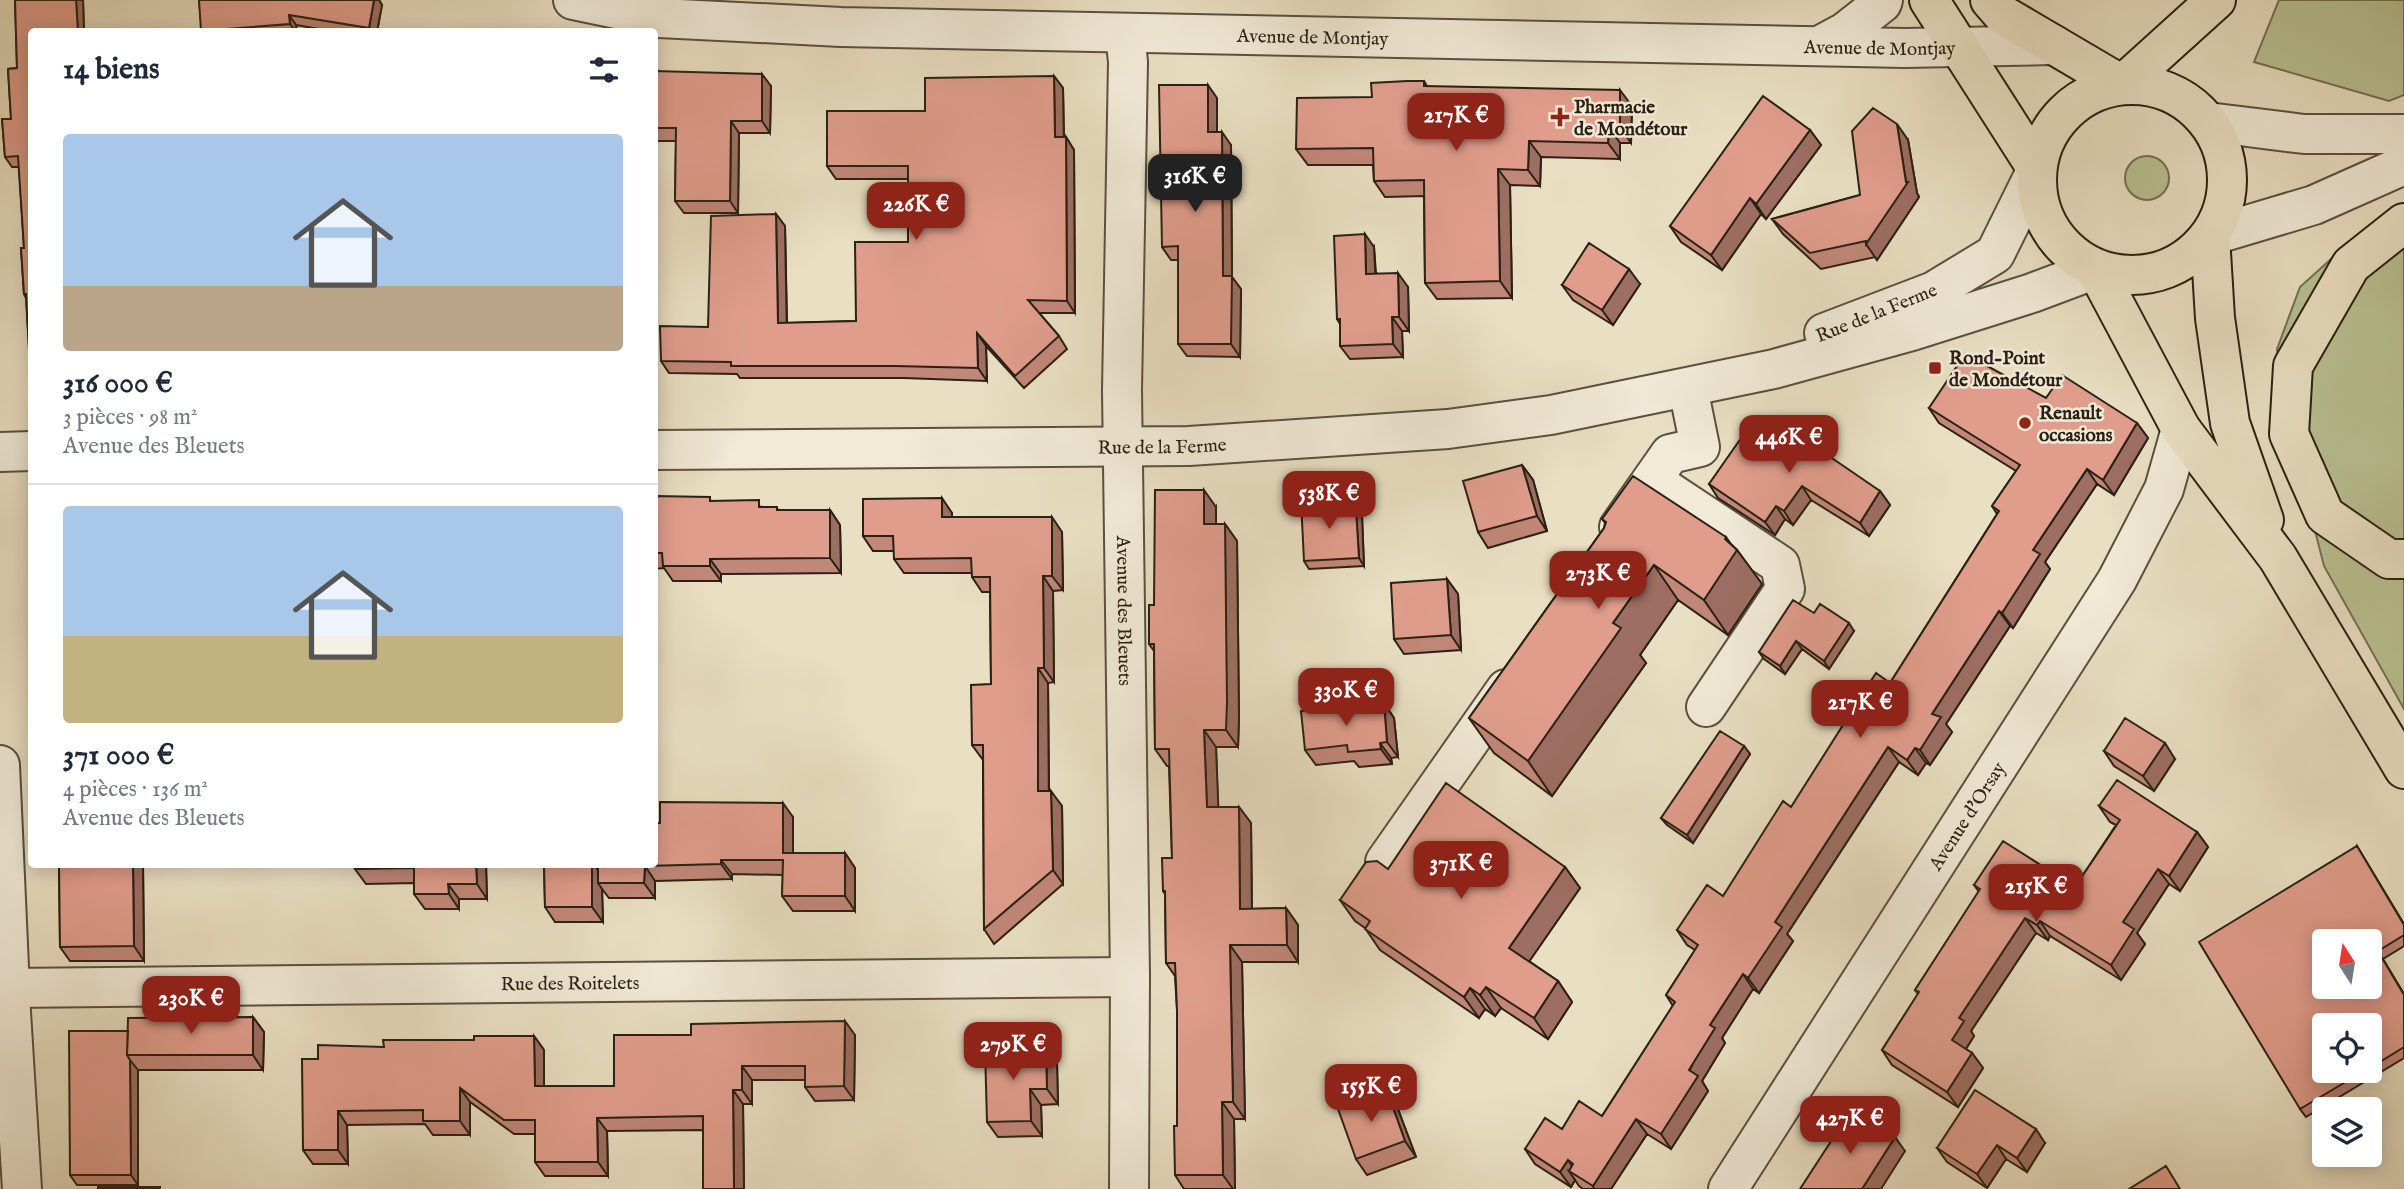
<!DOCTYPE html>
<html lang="fr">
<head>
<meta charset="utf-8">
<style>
  body { margin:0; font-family:"IM FELL English",serif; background:#f2f2f3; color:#1f2937; height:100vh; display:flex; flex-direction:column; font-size:26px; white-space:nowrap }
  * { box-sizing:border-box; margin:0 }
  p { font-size:23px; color:#747a83 }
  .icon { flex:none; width:38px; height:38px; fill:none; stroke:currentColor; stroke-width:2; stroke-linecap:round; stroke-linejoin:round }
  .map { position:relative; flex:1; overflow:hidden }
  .sheet { position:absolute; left:28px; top:28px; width:630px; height:840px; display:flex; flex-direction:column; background:#fff; border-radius:7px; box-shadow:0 4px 18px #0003 }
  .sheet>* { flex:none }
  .needle { width:46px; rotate:348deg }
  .tools { position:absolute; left:2312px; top:929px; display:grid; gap:14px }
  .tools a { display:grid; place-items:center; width:70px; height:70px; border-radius:7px; background:#fff; box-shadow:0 4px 18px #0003; font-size:35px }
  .price { position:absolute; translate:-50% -60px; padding:0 16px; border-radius:14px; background:#8f2418; color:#fff; font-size:23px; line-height:46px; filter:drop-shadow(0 2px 4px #0008) }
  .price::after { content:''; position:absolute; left:50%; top:42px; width:21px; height:16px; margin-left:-10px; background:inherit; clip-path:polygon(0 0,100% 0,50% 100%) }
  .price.current { background:#222; color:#fff }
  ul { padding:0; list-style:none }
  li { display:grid; align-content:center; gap:14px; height:371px; padding:0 35px }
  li+li { border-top:2px solid #e0e1e3 }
  li span { display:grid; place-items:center; height:217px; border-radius:7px; color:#555 }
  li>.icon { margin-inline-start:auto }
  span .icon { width:126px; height:126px; fill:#fffc; stroke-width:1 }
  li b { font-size:30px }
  h2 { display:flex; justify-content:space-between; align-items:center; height:84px; padding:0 35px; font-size:30px }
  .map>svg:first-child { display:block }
</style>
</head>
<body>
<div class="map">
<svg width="2404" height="1189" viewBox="0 0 2404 1189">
  <rect width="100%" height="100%" fill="#e9dfc2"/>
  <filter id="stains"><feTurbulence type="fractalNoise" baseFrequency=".00286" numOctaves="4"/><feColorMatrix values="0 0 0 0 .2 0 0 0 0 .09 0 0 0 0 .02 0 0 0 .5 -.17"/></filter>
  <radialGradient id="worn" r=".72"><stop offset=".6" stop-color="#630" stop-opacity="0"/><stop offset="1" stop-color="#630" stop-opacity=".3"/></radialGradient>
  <path fill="#b9c192" stroke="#727053" stroke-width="2" d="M2279,0h125v95l-15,6 -135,-39z
    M2125 178a22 22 0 1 1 44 0a22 22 0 1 1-44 0Z
    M2404,219v490l-80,-143 -40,-157 -7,-60 23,-62 52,-47z"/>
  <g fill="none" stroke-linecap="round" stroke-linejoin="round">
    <defs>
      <g id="minor">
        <path id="s1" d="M573,0l86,18 182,9 1064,21 149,-3"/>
        <path id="s2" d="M1125,33l3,29 -6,328 8,587 -1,212"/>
        <path d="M1819,46l26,-14 37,-29 1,-3"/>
        <path d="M2208,122l96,12h100"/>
        <path d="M2210,236l104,-31 90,-40"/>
        <path d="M1824,333l110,-42 61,-37 42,-85"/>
        <path id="s3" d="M654,450l535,-4 259,-17 103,-14 223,-46 138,-38 120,-38 64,-24"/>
        <path d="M0,452l32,-1"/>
        <path d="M1652,480l128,85 5,24 -79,118"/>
        <path d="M1619,527l51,-73 30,-7 -12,-59"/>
        <path d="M0,765l11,247 11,177"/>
        <path d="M1385,862l121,-173"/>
        <path id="s4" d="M10,988l1120,-11"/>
        <path id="s5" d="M1728,1189l389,-609 47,-91 17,-60"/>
      </g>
      <path id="major" d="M1929,0l108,169
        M1990,0l13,15 119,70
        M2037 180a95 95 0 1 1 190 0a95 95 0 1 1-190 0Z
        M2210,236l5,82 15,105 34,97
        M2096,269l85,160 97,129 126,211"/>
      <path id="highway" d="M2122,85l94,-85
        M2404,223l-53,42 -58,101 -4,68 36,81 64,44h15"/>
    </defs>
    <use href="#minor" stroke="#5a5040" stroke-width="42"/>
    <use href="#major" stroke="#2a2014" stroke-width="42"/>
    <use href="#highway" stroke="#2a2014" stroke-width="42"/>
    <use href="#minor" stroke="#f1ead7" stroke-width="38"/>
    <use href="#major" stroke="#e9dfc2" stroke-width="38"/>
    <use href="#highway" stroke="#e9dfc2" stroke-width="38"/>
  </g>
  <path fill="#c18778" stroke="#2a2014" stroke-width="2" fill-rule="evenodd" d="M15,0h68l1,32h-52v358l-6,-92 -2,-4 -3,-46h3l-5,-81h-7l-7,-10 -3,-38h9l-3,-50 9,-1z
    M199,0h180l3,5 -5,27h-42l-39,-7 1,7h-95z
    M654,71l117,15 -1,47h-31l-1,80h-54l-9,-12 1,-60h-22z
    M1054,76l9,12 1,49h2l8,13 1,163h-36l20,23 8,13 -43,39 -38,-42 1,35 -84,-3h-163l-3,-4 -68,-1 -8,-12 47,-34 68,-113 9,12 2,97 69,-2 52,-79v-63h-72l-9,-13 98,-55z
    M1424,81l3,5 205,20 -1,37h-11v16l-79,-2 -1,29 -30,-1 2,113 -75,1 -12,-16 -1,-87 -39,1 -11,-16 -1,-16h-65l-12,-16 76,-52z
    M1217,98v34l14,13 1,132 9,12 -1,68 -53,-1 -9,-12v-84h-7l-9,-13z
    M1810,130l11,15 -55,74 -5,-5 -39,56 -41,-28 -11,-16z
    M1908,140l9,53 2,4 -42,63 -2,-3 -54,12 -38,-35 -11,-15 88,-24z
    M1374,247l2,26 32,14 1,44h-7l1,26 -53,2 -10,-13v-22l-3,-5z
    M1640,284l-27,41 -40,-25 -11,-15z
    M2046,398l91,25 11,15 -34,57 -17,-11 -52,78 5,7 -37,59 -3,-2 -64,98 6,8 -22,33 -4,-2 -8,12 -19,-13 -112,172 6,7 -34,52 -6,-4 -31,49 3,5 -23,38 6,10 -37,58 -24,-15 -36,55h-28l-4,-3 -4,-6 -4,7 -36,-23 -10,-15 37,-20 40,-13 71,-110 -7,-11 29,-45 -8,-5 -10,-15 46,-34 167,-213 107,-169 -5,-8 24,-35 -77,-48 -10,-15z
    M1758,438l122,53 10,14 -21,31 -58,-36 -18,25 -8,-6 -10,16 -57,-37 -9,-14z
    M1522,465l11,15 14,51 -59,17 -10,-16z
    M654,496l59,5 50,6 17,3h50l10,15 1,48 -120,1v7h-48l-9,-13 -10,1z
    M1338,499l6,8v2h12l6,7 2,50 -55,3 -5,-8z
    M1216,507v17h9l12,17 2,178 -1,28h-22l2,60h21l12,16 1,86 34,-1 12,17v37h-56l3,157h-11l1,70h-51l-9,-14 2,-49v-116l-2,-34 -9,-13 -1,-69 -2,-3 9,-33 -3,-92h-2l-12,-17 -1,-98 -5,-7 5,-39z
    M952,513v4l110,15 1,58 -10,1 1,91 -6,1 1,108 13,15 1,78 -69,60 -10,-15 -1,-169 -11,-15 19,-61 -1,-92h-8l-10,-15v-4h-68l-10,-14v-8h-21l-10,-15z
    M1602,519l130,26 5,5 25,34 -34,51 -50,-35 -38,55 6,8 -94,133 -58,-43 -25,-35 135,-190 1,-5z
    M1447,579l11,15 3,56 -57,4 -10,-15z
    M1814,613l40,18 -25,38 -27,-20 -17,25 -21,-15 -5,-7z
    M1384,703l10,15 4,39 -7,1 1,6 -33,3 -5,-6 -38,4 -11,-15z
    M1744,746l6,8 -57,89 -26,-18 -6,-7z
    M2104,751l71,8 -21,32 -40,-25z
    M2099,806l98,26 11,15 -28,44 -11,-7 -32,49 8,11 -24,36 -71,-44 -2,4 -12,-7 -65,98 3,5 -8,13 6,4 11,15 -25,39 -66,-42 -10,-15 36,-56 -3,-4 64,-98 -5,-7 101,2 41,-62 -6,-3z
    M793,817v36h52l10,15v43h-62l-11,-15 1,-21 -51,-1v5l-77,2v17h-46l-7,-9 1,33h-48l-10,-15 -1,-43h50l4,7z
    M2357,846l47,78v22l-21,13 21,35v64l-98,59 -6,-8zM2370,1026v45h-46z
    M59,864h84l1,97h-74l-10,-14z
    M486,864l1,35h-28v10h-34l-11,-15v-11l-48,1 -11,-15z
    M1565,867l15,21 -51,73 29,20 14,21 -24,37 -47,-31 -6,8 -10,-7 -6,9 -99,-68 -15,-22 -10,-7 -15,-21z
    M253,1017l11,15 -1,38h-125v115h-61l-7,-10 58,-144z
    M691,1035h164l-1,65 -39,1 -10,-14v-7h-53v24h-9l1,85h-41v-59l-96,1 1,45h-63l-10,-14v-28h-21l-44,-32v33h-37l-8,-11 -78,1 1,39h-35l-10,-14 15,-91 66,-12 150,-11 10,14v36h70z
    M1046,1048l11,15 1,41 -17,1 1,31 -44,1 -11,-15z
    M1396,1104l20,53 -49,18 -11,-16z
    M2045,1143l-18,29 -21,-13 -19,29 -40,-26 -10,-14z"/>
  <path fill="#9d6e62" stroke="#2a2014" stroke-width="2" d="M76,0h7l1,32h-6z
    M374,0h5l3,5 -5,27h-6l-2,-4z
    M289,15l7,10 1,7h-1l-6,-8z
    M762,74l9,12 -1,47 -8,-12z
    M1054,76l9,12 1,62 -9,-13z
    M1208,85l9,13v47l-9,-13z
    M1620,90l12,16 -1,37 -11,-16z
    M731,121l8,12 -1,80 -8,-12z
    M1897,124l11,16 9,53 2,4 -42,63 -11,-16 40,-62z
    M1609,127l11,16v16l-12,-16z
    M1810,130l11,15 -55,74 -10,-15z
    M1222,132l9,13 1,132 9,12 -1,68 -9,-13 -8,-68z
    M1066,137l8,13 1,163 -8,-12z
    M1529,141l12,16 -1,29 -12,-16z
    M1498,169l12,16 2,113 -12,-17z
    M1750,198l11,16 -39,56 -11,-15z
    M776,214l9,12 2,110 -9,-13z
    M1365,234l9,13 2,40 -10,-13z
    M1629,269l11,15 -27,41 -11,-15z
    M1398,273l10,14 1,44 -10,-14z
    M1392,317l10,14 1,26 -10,-13z
    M977,333l9,13 1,35 -9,-13z
    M2137,423l11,15 -34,57 -11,-15z
    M1522,465l11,15 14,51 -10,-15z
    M2087,469l10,15 -52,78 5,7 -37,59 -11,-15 31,-63z
    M1802,486l9,14 -18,25 -9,-14z
    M1204,490l12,17v34l-12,-17z
    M1880,491l10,14 -21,31 -9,-13z
    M942,498l10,15v19l-10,-15z
    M1338,499l6,8v10l-5,-7z
    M1776,506l9,13 -10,16 -10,-13z
    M1356,509l6,7 2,50 -5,-8z
    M830,510l10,15 1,48 -11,-15z
    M1052,517l10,15 1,58 -11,-14z
    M1225,524l12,17 2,178 -1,28 -12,-17z
    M1726,537l10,14 1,-1 25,34 -34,51 -24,-35z
    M710,559l11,15v7l-11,-15z
    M1654,565l24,35 -38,55 6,8 -94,133 -24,-35 85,-138z
    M1043,576l10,15 1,91 -10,-14z
    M1447,579l11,15 3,56 -10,-15z
    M1999,611l11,15 -64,98 6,8 -22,33 -10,-15 12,-36z
    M1849,623l5,8 -25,38 -5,-8z
    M1796,641l6,8 -17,25 -5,-8z
    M1038,668l10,15 1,123 -11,-15z
    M1384,703l10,15 4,39 -11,-15z
    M1204,730l12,17 3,77 -12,-17z
    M1380,743l11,15 1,6 -11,-15z
    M2165,743l10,16 -21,32 -11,-15z
    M1744,746l6,8 -57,89 -6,-8z
    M1888,747l11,15 -112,172 6,7 -34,52 -11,-15 27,-56z
    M1915,748l11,15 -8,12 -11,-15z
    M1051,791l11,15 1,78 -10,-14z
    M783,803l10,14v51l-10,-15z
    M1239,807l12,16 1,103 -12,-17z
    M2197,832l11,15 -28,44 -11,-15z
    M845,853l10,15v43l-10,-15z
    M721,860l11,14v5l-11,-15z
    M133,864h10l1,97 -10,-15z
    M476,864h10l1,35 -10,-15z
    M592,864h2l8,13 -4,6 4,6 1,33 -11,-15z
    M645,866l10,15v17l-11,-15z
    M1565,867l15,21 -56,81 -15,-21z
    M2158,869l11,15 -32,49 8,11 -24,36 -10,-15 12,-43z
    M448,884l11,15v10l-10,-15z
    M1286,908l12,17v37l-11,-17z
    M2025,918l11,15 -65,98 3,5 -12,19 -10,-15 7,-22z
    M2040,921l10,15 -2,4 -11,-15z
    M1230,945l12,17 3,157 -12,-17z
    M1743,974l10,15 -31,49 3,5 -23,38 6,10 -37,58 -10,-15 49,-109z
    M1558,981l14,21 -24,37 -14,-21z
    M1486,987l15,21 -6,8 -15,-21z
    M1470,988l15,21 -6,9 -15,-21z
    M253,1017l11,15 -1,38 -10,-15z
    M845,1021l10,14 -1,65 -10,-14z
    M534,1036l10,14v50l-9,-14z
    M1046,1048l11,15 1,41 -11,-15z
    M1972,1053l11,15 -25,39 -11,-15z
    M130,1060l8,10v115l-7,-10z
    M742,1066l10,14v24l-10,-14z
    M460,1088l10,14v33l-10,-14z
    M1386,1088l10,16 20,53 -11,-16z
    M1030,1089l11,16 1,31 -11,-15z
    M733,1090l10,14 1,85h-10z
    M1222,1102l12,17 1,70h-2l-10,-14z
    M338,1111l9,14 1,39 -10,-14z
    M597,1118l10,13 1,45 -10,-14z
    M1636,1119l11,15 -36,55h-17l-1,-3z
    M2036,1129l9,14 -18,29 -10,-14z
    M1895,1137l10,14 -24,38h-19z
    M1997,1145l9,14 -19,29 -10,-14z
    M1568,1160l10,15 -9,-4 6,9 -4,7 -11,-15z"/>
  <path fill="#e09d8c" stroke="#2a2014" stroke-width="2" fill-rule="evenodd" d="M15,0h61l2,32h-46l-1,358 -5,-96h-2l-3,-46h3l-6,-92 -13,1 -3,-38h9l-3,-50 9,-1z
    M199,0h175l-5,28 -80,-13 1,9 -89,7z
    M654,71l108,3v47h-31l-1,80h-55l1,-73h-22z
    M1054,76l1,61h11l1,164 -39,-1 31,36 -44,40 -38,-43 1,35 -83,-2h-164v-4l-70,-1 -1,-35 48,1 3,-111 65,-2 2,109 78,-2 -1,-79h53v-76h-81v-55h98v-33z
    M1407,81h17v5l196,4v37h-11l-1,16 -79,-2 -1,29 -30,-1 2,112 -75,2 -1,-103 -50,1 -1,-33 -77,1 1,-51 75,-1 -1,-14z
    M1159,85h49v47h14l1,144h9l-1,68h-53v-98l-16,1z
    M1763,96l47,34 -54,74 -6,-6 -39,57 -41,-29z
    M1873,108l24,16 9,58h2l-42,62v-3l-56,12 -38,-34 88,-24 -8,-64z
    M1365,234l1,40 32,-1 1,44h-7l1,27 -53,2v-27h-3l-3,-83z
    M1589,243l40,26 -27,41 -40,-25z
    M1965,354l81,44 16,-23 75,48 -34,57 -16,-11 -54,81 7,4 -38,59 -3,-2 -67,103 9,3 -21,33 -5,-2 -8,12 -19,-13 -113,175 7,5 -34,51 -5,-4 -33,51 5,3 -26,42 9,6 -37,58 -25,-15 -43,67 -24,-15 4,-7 -5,-4 -8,12 -35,-23 20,-31 17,11 17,-28 23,15 73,-114 -9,-7 32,-50 -21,-15 30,-45 16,11 60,-95 8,6 85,-134 14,10 109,-172 -7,-5 28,-41 -91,-57z
    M1772,417l108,74 -20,32 -58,-37 -18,25 -8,-5 -11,16 -56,-38 37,-53 12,7z
    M1522,465l15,51 -59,16 -15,-51z
    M1633,476l93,61 -1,2 12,11 -33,50 -50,-35 -41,58 8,5 -93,133 -59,-43 135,-190 2,-6 -4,-3z
    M1155,490h49v34h21l2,178 -1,28h-22l3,77h32l1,102 46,-1 1,37h-57l3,157h-11l1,73h-48l-1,-49h3v-116l-2,-47h-9l-1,-72h-2l-1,-33h10l-3,-109h-14l-1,-105h-5v-39h5z
    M654,496l56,1v4l49,-1v7h18v3h53v48l-120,1v7h-47l-1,-13h-8z
    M942,498v19h110v59h-9l1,92h-6v123h13l2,79 -69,59 -1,-184h-11l-1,-60 20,-1 -1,-107h-18l-1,-19 -77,1 -1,-23h-30v-37z
    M1338,499l1,11 17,-1 3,49 -55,3 -3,-60z
    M1447,579l4,56 -57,4 -3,-56z
    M1793,600l21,13 6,-9 29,19 -25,38 -28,-20 -16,25 -21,-14z
    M1384,703l3,39 -7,1 1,6 -33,3 -1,-7 -42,5 -4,-39z
    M2125,718l40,25 -22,33 -39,-25z
    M1720,731l24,15 -57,89 -26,-17z
    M2117,780l80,52 -28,44 -11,-7 -35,53 11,7 -23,36 -71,-44 -3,4 -12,-7 -66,100 5,3 -12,19 20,13 -25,39 -65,-42 37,-58 -4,-2 65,-101 -6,-4 29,-44 72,46 45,-67 -21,-14z
    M1446,783l119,84 -56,81 49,33 -24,37 -48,-31 -6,8 -10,-7 -6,9 -99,-68 5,-8 -30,-21 26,-38 11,-1 11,8z
    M660,802l123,1v50h62v43h-63l1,-36h-62v4l-76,2 -1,17h-46v-19h56v-41h6z
    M2357,846l47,79v10l-26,16 26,44v52l-34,21v-42h-46v45h40l-64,38 -101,-167zM2324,942h46v45h-46z
    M59,864h74l1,82 -74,1z
    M355,864h121l1,20h-29l1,10h-35v-26l-59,1z
    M544,864h48v43h-47z
    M253,1017v38h-126l1,-37z
    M845,1021l-1,65 -39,1v-21h-63v24h-9l1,99h-31v-73l-106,2 1,44h-63v-42h-31l-44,-32v33h-37v-11l-85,1v39h-35l-1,-91h16v-14l66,2 -1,-7h91v-4h60l1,50h79v-51h77v-11z
    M69,1031h59l-1,24 3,5 1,115h-61z
    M1046,1048l1,41h-17l1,32 -44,1 -2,-73z
    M1386,1088l19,53 -49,18 -19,-53z
    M1975,1090l61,39 -19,29 -20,-13 -20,29 -40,-26z
    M1852,1109l43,28 -33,52h-62z
    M2166,1166l14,23h-51z
    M98,1187h62v2h-62z"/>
  <g fill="#8f2418" stroke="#f1ead7" stroke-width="2.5">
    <path d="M1556.5 106.5h7v7h7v7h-7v7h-7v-7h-7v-7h7z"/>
    <rect x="1928" y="361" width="14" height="14" rx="3.5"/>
    <circle cx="2025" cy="423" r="7"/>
  </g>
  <g text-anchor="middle" stroke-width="5" stroke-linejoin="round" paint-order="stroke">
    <g font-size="19" fill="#2a2014" stroke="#f1ead7">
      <text dy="7" stroke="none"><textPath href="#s1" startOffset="742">Avenue de Montjay</textPath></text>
      <text dy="7" stroke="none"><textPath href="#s1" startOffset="1309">Avenue de Montjay</textPath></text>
      <text transform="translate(1876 312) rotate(-22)" y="7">Rue de la Ferme</text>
      <text dy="7" stroke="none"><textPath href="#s3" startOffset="508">Rue de la Ferme</textPath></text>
      <text dy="7" stroke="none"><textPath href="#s2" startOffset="578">Avenue des Bleuets</textPath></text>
      <text dy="7" stroke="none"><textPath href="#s5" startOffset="443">Avenue d'Orsay</textPath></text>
      <text dy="7" stroke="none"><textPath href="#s4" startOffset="560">Rue des Roitelets</textPath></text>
    </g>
    <g font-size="19" font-weight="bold" fill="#2a2014" stroke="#f1ead7" text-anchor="start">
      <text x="1574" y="113">Pharmacie<tspan x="1574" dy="22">de Mondétour</tspan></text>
      <text x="1949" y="364">Rond-Point<tspan x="1949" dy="22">de Mondétour</tspan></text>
      <text x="2039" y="419">Renault<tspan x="2039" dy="22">occasions</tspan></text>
    </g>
  </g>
  <rect width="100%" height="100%" filter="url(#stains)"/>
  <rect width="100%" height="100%" fill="url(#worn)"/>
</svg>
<div class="tools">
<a><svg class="needle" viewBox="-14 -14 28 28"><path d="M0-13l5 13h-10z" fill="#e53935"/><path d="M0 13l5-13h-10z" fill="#747a83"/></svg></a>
<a><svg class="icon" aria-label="locate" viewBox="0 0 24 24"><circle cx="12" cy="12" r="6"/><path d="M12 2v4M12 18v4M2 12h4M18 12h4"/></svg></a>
<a><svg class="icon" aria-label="layers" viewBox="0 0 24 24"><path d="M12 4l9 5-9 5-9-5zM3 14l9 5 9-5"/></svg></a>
</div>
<b class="price" style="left:1456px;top:153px">217K €</b>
<b class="price current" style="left:1195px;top:214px">316K €</b>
<b class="price" style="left:916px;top:242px">226K €</b>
<b class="price" style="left:1789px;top:475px">446K €</b>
<b class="price" style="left:1329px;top:531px">538K €</b>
<b class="price" style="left:1598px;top:611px">273K €</b>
<b class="price" style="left:1346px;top:728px">330K €</b>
<b class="price" style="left:1860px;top:740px">217K €</b>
<b class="price" style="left:1461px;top:901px">371K €</b>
<b class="price" style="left:2036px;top:924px">215K €</b>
<b class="price" style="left:191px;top:1036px">230K €</b>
<b class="price" style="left:1013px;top:1082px">279K €</b>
<b class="price" style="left:1371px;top:1124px">155K €</b>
<b class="price" style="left:1850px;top:1156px">427K €</b>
<section class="sheet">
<h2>14 biens<svg class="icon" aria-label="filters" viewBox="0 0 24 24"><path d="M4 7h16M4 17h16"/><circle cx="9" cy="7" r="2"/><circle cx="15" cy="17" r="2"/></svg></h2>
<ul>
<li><span style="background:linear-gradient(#a9c7e8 70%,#b9a48a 0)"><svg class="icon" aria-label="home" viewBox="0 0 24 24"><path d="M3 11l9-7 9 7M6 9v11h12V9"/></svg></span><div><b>316 000 €</b><p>3 pièces · 98 m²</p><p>Avenue des Bleuets</p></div></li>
<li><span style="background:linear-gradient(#a9c7e8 60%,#c2b280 0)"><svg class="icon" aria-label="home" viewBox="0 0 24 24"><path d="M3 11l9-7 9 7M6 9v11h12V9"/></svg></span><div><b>371 000 €</b><p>4 pièces · 136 m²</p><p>Avenue des Bleuets</p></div></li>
</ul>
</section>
</div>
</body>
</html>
